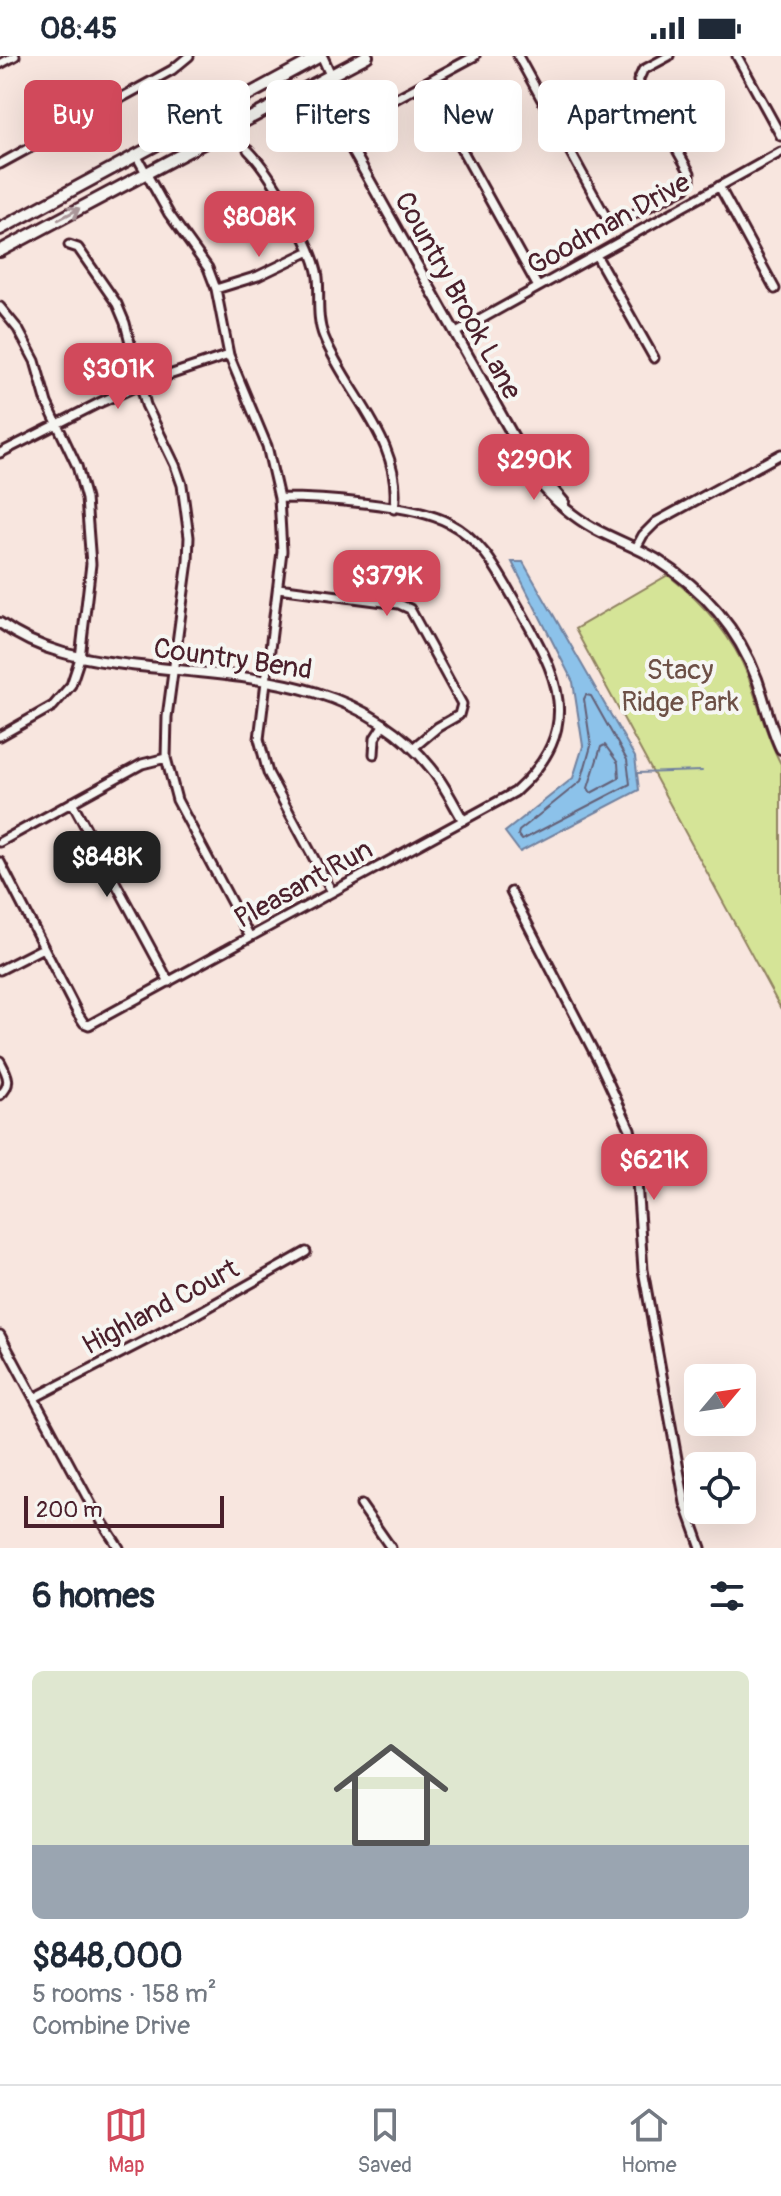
<!DOCTYPE html>
<html lang="en">
<head>
<meta charset="utf-8">
<style>
  body { margin:0; font-family:Pangolin,sans-serif; background:#f6f6f7; color:#1f2937; height:100vh; display:flex; flex-direction:column; font-size:30px; white-space:nowrap }
  * { box-sizing:border-box; margin:0 }
  p { font-size:26px; color:#747a83 }
  .icon { flex:none; width:44px; height:44px; fill:none; stroke:currentColor; stroke-width:2; stroke-linecap:round; stroke-linejoin:round }
  .map { position:relative; height:1492px; overflow:hidden }
  .sheet { display:flex; flex-direction:column; background:#fff; flex:1 }
  .sheet>* { flex:none }
  .guide { position:absolute; left:24px; top:24px; width:734px; height:72px; display:flex; gap:16px }
  .needle { width:52px; rotate:61deg }
  .controls { position:absolute; left:684px; top:1308px; display:grid; gap:16px }
  .controls a { display:grid; place-items:center; width:72px; height:72px; border-radius:12px; background:#fff; box-shadow:0 8px 32px #0002; font-size:40px }
  .scale { position:absolute; left:24px; bottom:20px; width:200px; box-sizing:border-box; padding-left:8px; border:4px solid #4a1f2b; border-top:0; font-size:22px; line-height:28px; white-space:nowrap; color:#4a1f2b; -webkit-text-stroke:6px #f6f6f2; paint-order:stroke }
  .price { position:absolute; translate:-50% -68px; padding:0 18px; border-radius:16px; background:#d1495b; color:#fff; font-size:26px; line-height:52px; filter:drop-shadow(0 2px 4px #0008) }
  .price::after { content:''; position:absolute; left:50%; top:48px; width:24px; height:18px; margin-left:-12px; background:inherit; clip-path:polygon(0 0,100% 0,50% 100%) }
  .price.on { background:#222; color:#fff }
  ul { padding:0; list-style:none }
  li { display:grid; align-content:center; gap:16px; height:424px; padding:0 32px }
  li span { display:grid; place-items:center; height:248px; border-radius:12px; color:#555 }
  li>.icon { margin-inline-start:auto }
  span .icon { width:144px; height:144px; fill:#fffc; stroke-width:1 }
  li b { font-size:34px }
  h2 { display:flex; justify-content:space-between; align-items:center; height:96px; padding:0 32px; font-size:34px }
  .pill { padding:0 28px; border-radius:12px; background:#fff; box-shadow:0 8px 32px #0002; font-size:28px; line-height:72px }
  .pill.on { background:#d1495b; color:#fff }
  .status { display:flex; justify-content:space-between; align-items:center; height:56px; padding:0 40px; background:#fff; direction:ltr }
  .status svg { height:22px; fill:currentColor }
  .menu { display:flex; justify-content:space-around; align-items:center; height:112px; border-top:2px solid #e0e1e3; background:#fff; font-size:22px; color:#747a83 }
  .menu a { display:grid; justify-items:center; gap:4px }
  .menu .on { color:#d1495b }
  .map>svg:first-child { display:block }
</style>
</head>
<body>
<div class="status"><b>08:45</b><svg viewBox="0 0 49 12"><path d="M0 12V9h3v3zM5 12V6h3v6zM10 12V3h3v9zM15 12V0h3v12zM26 1h20v11H26zM47 4h2v5h-2z"/></svg></div>
<div class="map">
<svg width="781" height="1492" viewBox="0 0 781 1492">
  <rect width="100%" height="100%" fill="#f8e6df"/>
  <filter id="ink" filterUnits="userSpaceOnUse"><feTurbulence type="fractalNoise" baseFrequency=".0125" numOctaves="2"/><feDisplacementMap in="SourceGraphic" scale="16" xChannelSelector="R" yChannelSelector="G"/><feConvolveMatrix kernelMatrix="1 2 1 2 8 2 1 2 1" color-interpolation-filters="sRGB"/></filter>
  <g filter="url(#ink)">
    <path fill="#d5e497" stroke="#908261" stroke-width="2" d="M668,519c34,27 64,60 80,101 11,30 18,60 33,88v245l-206,-380z"/>
    <path fill="#8cc2ea" stroke="#72819e" stroke-width="2" d="M512,506h11l112,195 4,33 -119,62 -15,-20 68,-54 10,-32 -10,-64z"/>
    <g fill="none" stroke-linecap="round" stroke-linejoin="round">
      <path stroke="#646077" stroke-width="2" d="M586,639l5,1 36,64 3,24 -108,56 -4,-5 1,-4 62,-50 10,-35 -7,-47z
        M605,689l13,18 1,15 -28,15 -3,-5 13,-41z"/>
      <path stroke="#72819e" stroke-width="2" d="M637,717l65,-2"/>
      <defs>
        <path id="minor" d="M518,0l89,163 8,5 70,-36 5,-7v-8l-52,-92 5,-11 26,-14
          M737,0l44,80
          M0,8l15,-8
          M425,27l113,204
          M347,69l128,-69
          M248,94c22,22 66,96 70,127 2,20 -2,41 6,60 23,57 80,106 70,172
          M136,99l33,59 39,54 8,21 13,66 38,91 12,52 3,53 -23,188 9,34 64,119
          M0,108l172,-94 17,-14
          M719,130l56,103
          M69,189l9,3 39,56 8,19 21,82 29,60 7,20 7,52 -1,24 -21,156 -1,41 11,42 73,137
          M596,199l58,103
          M216,233l42,-13 52,-25
          M0,251l18,22 17,32 12,42 30,63 9,33 5,65 -11,94 -9,27 -18,21 -53,30
          M456,277l325,-181
          M0,397l99,-50 40,-18 90,-30
          M636,492l7,-13 13,-13 125,-68
          M278,532l121,16 11,5 52,95 -3,11 -21,12 -25,21
          M374,698l1,-16 9,-14
          M72,746l97,180
          M0,786l142,-78 24,-6
          M0,806l78,152 6,9 5,2 426,-233c73,-66 41,-119 0,-191 -18,-31 -33,-61 -66,-78 -35,-19 -129,-25 -170,-25
          M511,836l88,170 31,67 5,23 8,118 42,233 16,45
          M0,914l43,-22
          M0,1005c7,13 13,23 0,34
          M0,1279l92,171 27,42
          M34,1342l157,-81 115,-65
          M361,1449l30,43"/>
        <path id="tertiary" d="M322,0l19,42 12,53 186,331c14,18 36,36 56,47 20,11 42,18 61,30 46,29 82,69 101,120 8,23 13,47 24,70
          M534,411l30,35
          M0,567c40,29 83,36 131,42 108,13 226,10 300,103 13,16 22,35 32,52"/>
        <path id="secondary" d="M0,173l320,-173
          M0,195l367,-195"/>
      </defs>
      <use href="#minor" stroke="#4a1f2b" stroke-width="13"/>
      <use href="#tertiary" stroke="#4a1f2b" stroke-width="14"/>
      <use href="#secondary" stroke="#4a1f2b" stroke-width="16"/>
      <use href="#minor" stroke="#f6f6f2" stroke-width="7"/>
      <use href="#tertiary" stroke="#f6f6f2" stroke-width="8"/>
      <use href="#secondary" stroke="#f6f6f2" stroke-width="10"/>
    </g>
    <defs><path id="oneway-shaft" d="M-6 0H5M1.5-3L5.5 0L1.5 3" fill="none" stroke-width="1.6" stroke-linecap="round" stroke-linejoin="round" transform="scale(2)"/></defs>
    <use stroke="#a99598" href="#oneway-shaft" transform="translate(69 158) rotate(-28)"/>
  </g>
  <g text-anchor="middle" stroke-width="8" stroke-linejoin="round" paint-order="stroke">
    <g font-size="28" fill="#4a1f2b" stroke="#f6f6f2">
      <text transform="translate(608 167) rotate(-29)" y="10">Goodman Drive</text>
      <text transform="translate(459 239) rotate(61)" y="10">Country Brook Lane</text>
      <text transform="translate(233 602) rotate(8)" y="10">Country Bend</text>
      <text transform="translate(303 827) rotate(-29)" y="10">Pleasant Run</text>
      <text transform="translate(160 1250) rotate(-28)" y="10">Highland Court</text>
    </g>
    <g font-size="28" fill="#6d5046" stroke="#f6f6f2">
      <text x="680" y="623">Stacy<tspan x="680" dy="32">Ridge Park</tspan></text>
    </g>
  </g>
</svg>
<div class="controls">
<a><svg class="needle" viewBox="-14 -14 28 28"><path d="M0-13l5 13h-10z" fill="#e53935"/><path d="M0 13l5-13h-10z" fill="#747a83"/></svg></a>
<a><svg class="icon" aria-label="locate" viewBox="0 0 24 24"><circle cx="12" cy="12" r="6"/><path d="M12 2v4M12 18v4M2 12h4M18 12h4"/></svg></a>
</div>
<div class="scale">200 m</div>
<b class="price" style="left:259px;top:203px">$808K</b>
<b class="price" style="left:118px;top:355px">$301K</b>
<b class="price" style="left:534px;top:446px">$290K</b>
<b class="price" style="left:387px;top:562px">$379K</b>
<b class="price on" style="left:107px;top:843px">$848K</b>
<b class="price" style="left:654px;top:1146px">$621K</b>
<div class="guide">
<a class="pill on">Buy</a>
<a class="pill">Rent</a>
<a class="pill">Filters</a>
<a class="pill">New</a>
<a class="pill">Apartment</a>
</div>
</div>
<section class="sheet">
<h2>6 homes<svg class="icon" aria-label="filters" viewBox="0 0 24 24"><path d="M4 7h16M4 17h16"/><circle cx="9" cy="7" r="2"/><circle cx="15" cy="17" r="2"/></svg></h2>
<ul>
<li><span style="background:linear-gradient(#dfe7d0 70%,#9aa5b1 0)"><svg class="icon" aria-label="home" viewBox="0 0 24 24"><path d="M3 11l9-7 9 7M6 9v11h12V9"/></svg></span><div><b>$848,000</b><p>5 rooms · 158 m²</p><p>Combine Drive</p></div></li>
</ul>
</section>
<nav class="menu">
<a class="on"><svg class="icon" aria-label="map" viewBox="0 0 24 24"><path d="M3 6l6-2 6 2 6-2v14l-6 2-6-2-6 2zM9 4v14M15 6v14"/></svg>Map</a>
<a><svg class="icon" aria-label="saved" viewBox="0 0 24 24"><path d="M7 4h10v16l-5-4-5 4z"/></svg>Saved</a>
<a><svg class="icon" aria-label="home" viewBox="0 0 24 24"><path d="M3 11l9-7 9 7M6 9v11h12V9"/></svg>Home</a>
</nav>
</body>
</html>
